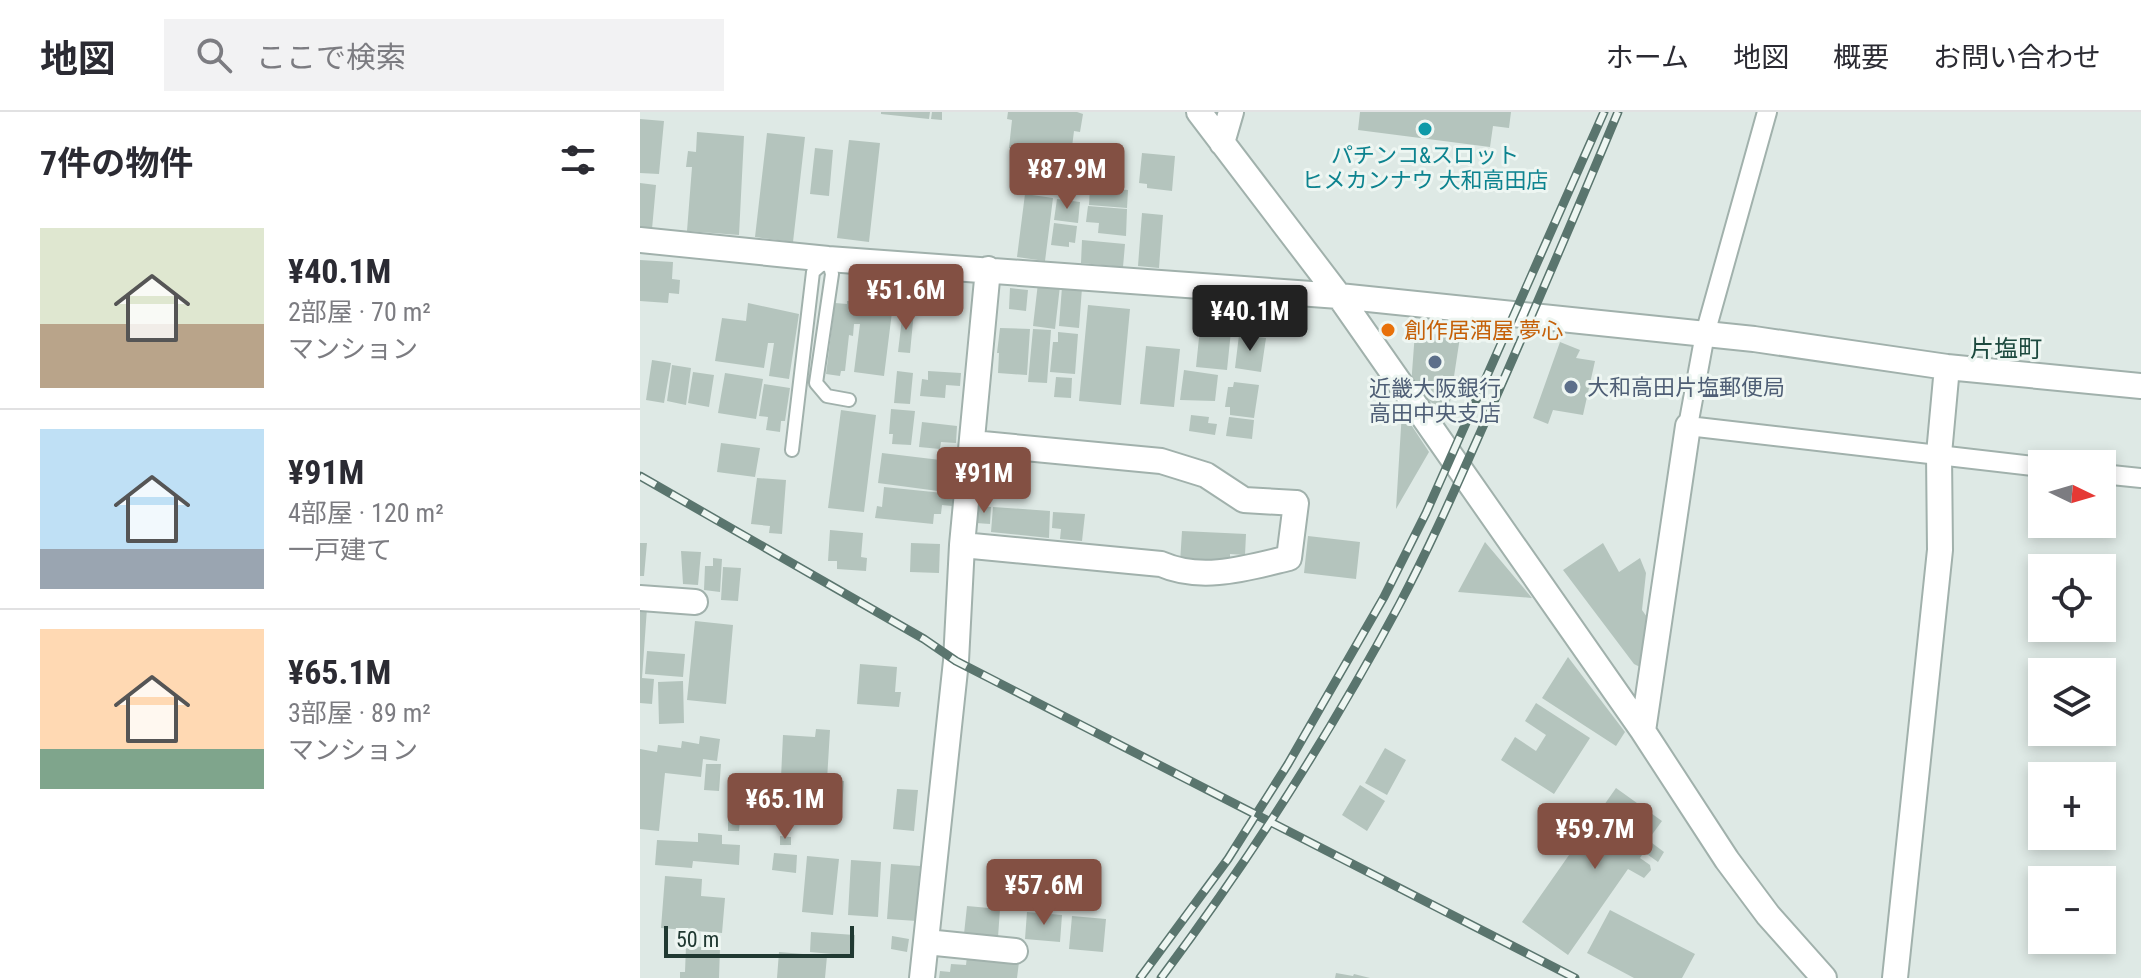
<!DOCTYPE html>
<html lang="ja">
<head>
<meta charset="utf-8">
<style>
  body { margin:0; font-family:"Roboto Condensed","Noto Sans JP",sans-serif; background:#f2f2f3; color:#2b2b33; height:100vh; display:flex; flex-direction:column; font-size:30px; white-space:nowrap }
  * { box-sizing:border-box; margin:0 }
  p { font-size:26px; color:#7c7c81 }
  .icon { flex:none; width:44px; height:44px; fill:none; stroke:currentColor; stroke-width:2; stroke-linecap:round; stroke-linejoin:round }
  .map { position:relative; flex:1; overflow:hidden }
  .side { display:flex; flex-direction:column; background:#fff; width:640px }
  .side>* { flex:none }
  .needle { width:52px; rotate:95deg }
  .controls { position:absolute; left:1388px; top:338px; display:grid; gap:16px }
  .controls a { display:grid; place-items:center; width:88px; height:88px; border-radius:0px; background:#fff; box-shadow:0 4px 12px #0003; font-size:40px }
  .scale { position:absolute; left:24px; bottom:20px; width:190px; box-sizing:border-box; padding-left:8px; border:4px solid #203932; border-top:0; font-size:22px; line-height:28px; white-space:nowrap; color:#203932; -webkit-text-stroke:6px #eef6f2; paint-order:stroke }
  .price { position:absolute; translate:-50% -68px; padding:0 18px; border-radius:8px; background:#835043; color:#fff; font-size:26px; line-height:52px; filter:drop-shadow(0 2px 4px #0008) }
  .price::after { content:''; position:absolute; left:50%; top:48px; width:24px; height:18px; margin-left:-12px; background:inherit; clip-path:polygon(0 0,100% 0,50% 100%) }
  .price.active { background:#222; color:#fff }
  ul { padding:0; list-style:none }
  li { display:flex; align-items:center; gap:24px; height:200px; padding:0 40px }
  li+li { border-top:2px solid #e1e1e2 }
  li span { display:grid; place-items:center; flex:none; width:224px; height:160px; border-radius:0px; color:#555 }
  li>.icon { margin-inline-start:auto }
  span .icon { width:96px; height:96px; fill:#fffc; stroke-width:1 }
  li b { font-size:34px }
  h2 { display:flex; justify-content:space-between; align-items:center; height:96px; padding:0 40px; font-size:34px }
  header { display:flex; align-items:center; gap:48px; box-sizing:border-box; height:112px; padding:0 40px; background:#fff; border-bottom:2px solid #e1e1e2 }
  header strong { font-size:38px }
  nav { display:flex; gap:44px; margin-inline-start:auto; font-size:28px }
  .search { width:560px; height:72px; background:#f2f2f3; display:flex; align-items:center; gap:20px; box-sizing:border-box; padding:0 28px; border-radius:0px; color:#7c7c81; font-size:30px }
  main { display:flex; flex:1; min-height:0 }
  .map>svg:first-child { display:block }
</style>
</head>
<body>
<header>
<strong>地図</strong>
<div class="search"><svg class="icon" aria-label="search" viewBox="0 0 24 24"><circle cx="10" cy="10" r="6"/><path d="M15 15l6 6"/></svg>ここで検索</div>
<nav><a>ホーム</a><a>地図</a><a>概要</a><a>お問い合わせ</a></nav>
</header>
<main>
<section class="side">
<h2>7件の物件<svg class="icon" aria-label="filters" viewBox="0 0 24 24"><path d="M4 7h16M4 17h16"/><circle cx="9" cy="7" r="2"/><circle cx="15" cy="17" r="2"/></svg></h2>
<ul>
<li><span style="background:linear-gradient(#dfe7d0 60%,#b9a48a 0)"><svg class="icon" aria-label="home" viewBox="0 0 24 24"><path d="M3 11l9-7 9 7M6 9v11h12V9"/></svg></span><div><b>¥40.1M</b><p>2部屋 · 70 m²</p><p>マンション</p></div></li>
<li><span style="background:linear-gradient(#bfe0f5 75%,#9aa5b1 0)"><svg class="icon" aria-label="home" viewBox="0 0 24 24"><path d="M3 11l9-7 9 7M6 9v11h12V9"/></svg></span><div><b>¥91M</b><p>4部屋 · 120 m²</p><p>一戸建て</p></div></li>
<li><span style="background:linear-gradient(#ffd9b3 75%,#7fa58c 0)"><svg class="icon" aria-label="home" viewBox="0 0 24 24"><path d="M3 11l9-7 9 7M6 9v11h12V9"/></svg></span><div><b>¥65.1M</b><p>3部屋 · 89 m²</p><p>マンション</p></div></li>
</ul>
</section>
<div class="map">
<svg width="1501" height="866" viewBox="0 0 1501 866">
  <rect width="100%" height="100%" fill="#dee9e5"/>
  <path fill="#b4c4bd" d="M241,0h49l-1,7 -48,-5z
    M292,0h10v8l-11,-1z
    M368,0h69l6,2 -3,18 -6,-1 -2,16 7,1 -6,42 -33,-5 4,-32 -35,-5 3,-28 -5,-1z
    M720,0h151l-2,16 -16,-2 -3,21 -132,-17z
    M0,7l24,2 -5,53 -19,-1z
    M57,20l47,4 -5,99 -52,-4 5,-64h-6l2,-16 8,1z
    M127,21l38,4 -12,105 -38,-5z
    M209,28l31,3 -11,99 -32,-4z
    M175,36l18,2 -4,46 -19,-2z
    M502,41l33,3 -3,35 -25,-3v-4l-8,-1z
    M0,71l16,2 -4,44 -12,-1z
    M450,75l38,3 -1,18 -38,-3z
    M385,82l28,4 -8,63 -28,-4z
    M417,87l23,3 -2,21 -24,-3z
    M448,94l39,3 -1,27 -28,-3 1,-10 -13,-1z
    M502,101l21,2 -4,53 -21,-2z
    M414,111l23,3 -2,17 -6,-1v5l-18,-2z
    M442,128l43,4 -2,23 -42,-4z
    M0,148l33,2 -1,17 8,1 -1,14 -10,-1 -1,10 -28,-2z
    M226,163l31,3 -1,14 -10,-1 -2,20 8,1 -8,64 -30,-4 6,-48h-6l-1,12 -4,-1 -4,36h-4l-1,5 -14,-2 9,-71 12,1v-3h9l2,-14 6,1z
    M398,171l22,3 -5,43 -22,-3z
    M422,175l20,1 -3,40 -20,-2z
    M370,176l18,2 -2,21 -17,-2z
    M570,190l26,3 -3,25 -26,-3z
    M108,191l51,11 -10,65 -20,-3 5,-33h-6l-4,25 -49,-7 7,-43 24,3z
    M448,193l42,4 -9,96 -42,-4z
    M263,198l11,1 -4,42 -12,-1z
    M360,216l30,1 -3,46 -29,-2 1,-20h-2z
    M560,216l31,3 -4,39 -31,-3z
    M393,217l18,1 -4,53 -19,-1z
    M418,220l20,2 -3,40 -25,-2 3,-30h5z
    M775,220l45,5 -11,72 -12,-2 -26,-21z
    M599,223l27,3 -5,34 -26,-4z
    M920,230l20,8 -4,8 19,3 -12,54 -30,-5 -5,14 -15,-6z
    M506,234l34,3 -6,58 -34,-3z
    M12,248l19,3 -7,40 -18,-3z
    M32,253l19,3 -5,37 -19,-4z
    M544,258l34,5 -3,26 -35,-1z
    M257,259l16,2 -3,31 -16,-1z
    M288,259l33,2 -1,13 -14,-1 -1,13 -25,-2 2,-17 6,1z
    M53,260l21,3 -5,32 -21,-4z
    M85,261l38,6 -7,40 -38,-6z
    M416,265l16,1 -1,20 -17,-1z
    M594,270l25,3 -5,33 -24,-3v-8h-5l3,-20h5z
    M124,272l26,4 -5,33h-4l-1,11 -14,-2 2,-13 -9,-1z
    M251,297l24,2 -4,34 -19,-1 1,-10h-4z
    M201,298l35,5 -12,97 -36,-4z
    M762,299l27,41 -33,57z
    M551,303l18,2 -1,6 9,1 -2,11 -26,-4z
    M589,305l25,3 -2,19 -26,-3z
    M282,310l35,4 -1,17 -15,-1 -1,7 -21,-2z
    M81,331l39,5 -5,29 -38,-5z
    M242,341l75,9 -4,31 -75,-10z
    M117,366l29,2 -4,54 -13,-1 1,-7 -19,-2z
    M244,375l69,7 -1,12 -10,-1 -1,9h-7l-1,10 -58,-6 2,-12 5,1z
    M337,394l14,1 -1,17 -14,-1z
    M353,395l57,4 -1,27 -58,-6z
    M413,400l32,2 -3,27 -22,-2 1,-10 -9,-1z
    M190,418l33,3 -2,24 6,1 -1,13 -29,-2v-8h-9z
    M542,419l64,3 -1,21 -15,-1v12l-50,-3z
    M668,424l52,6 -4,37 -52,-6z
    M845,430l47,56 -74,-6z
    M0,431h7l-3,33h-4z
    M271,431l29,1 -1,29 -29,-1z
    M963,431l16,29 21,-14 6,15 -4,37 15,21 -11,39 -12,-6 -71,-94z
    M41,439l20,1 -3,33 -15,-1z
    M73,446l9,1 -2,33 -16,-2 1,-24h8z
    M83,455l18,1 -3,33 -17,-1z
    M0,496h7l-5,70 12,1 -2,25 -12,-1z
    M55,509l38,4 -7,79 -39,-4z
    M7,539l38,3 -2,23 -38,-3z
    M928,545l57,75 -9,14 -74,-48z
    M220,552l37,3 -2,25h6l-2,15 -42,-3z
    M43,569l1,42 -25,1 -1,-42z
    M896,591l54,35 -36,56 -53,-34 14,-23 21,14 10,-16 -21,-14z
    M176,617l14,1 -3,50 17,1 -2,27 -18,-1 -1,15 -46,-3v-10l-16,-1 2,-22 9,1 1,-9h8l2,-43 32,2z
    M60,624l20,3 -3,22 -14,-2 -2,18 -36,-4 -6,58 -19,-2v-80l17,3 1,-7 23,3 1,-7 17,3z
    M745,636l21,12 -19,35 -22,-12z
    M66,652h15l-2,27 -15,-1z
    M720,673l25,16 -18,30 -25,-16z
    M976,676l46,33 -14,19 16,12 -6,10 -14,-10 -4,6 10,7 1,5 -7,8 -16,-9 -60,86 -46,-33z
    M257,677l21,1 -4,41 -21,-2z
    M88,706l12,1 -1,12h-11z
    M58,721l24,2v9l18,1 -1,20 -46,-4 -1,7 -37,-3 2,-25 41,2z
    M140,724l11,1v8h-11z
    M134,741l23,2 -1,18 -24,-3z
    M167,744l32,3 -6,56 -31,-3z
    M211,748l30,2 -3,55 -30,-2z
    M251,752l29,2 -3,55 -30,-2z
    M25,764l37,3 -1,17 24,2 -3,35 -61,-5z
    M327,794l33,3 -2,28 -34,-3z
    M970,798l85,44 -13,24h-48l-47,-25z
    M387,800l35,3 -2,27 -35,-3z
    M432,804l34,3 -3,33 -34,-3z
    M171,820l44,3 -1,21 -44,-4z
    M252,824l17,3 -2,13 -16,-3z
    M46,834l34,2 -1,30h-39v-6h5z
    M139,840l48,4 -2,22h-48z
    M327,844l52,6 -2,16h-78l1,-7 10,1 1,-8 15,1z
    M696,861l17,3 1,-2 16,4h-35z"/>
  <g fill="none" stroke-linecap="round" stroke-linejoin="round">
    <defs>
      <path id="service" d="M152,338l21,-178 15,-13 4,15 -16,109 11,13 22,4"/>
      <path id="pedestrian" d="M1127,0l-62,222 -17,92 354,41
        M1462,362l39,4"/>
      <path id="minor" d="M559,0l140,184 304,435 84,129 41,55 56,63
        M582,31l9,-31
        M0,128l188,19 511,37 415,43 193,28 194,19
        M322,433l199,19c41,18 86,4 128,-6l7,-55 -52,-3 -38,-25 -45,-14 -189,-18
        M0,486l55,4
        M1003,619l45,-305
        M286,830l89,9
        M282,866l34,-317 6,-116 26,-276
        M1255,866l45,-428 -1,-96 8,-87"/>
    </defs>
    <use href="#service" stroke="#a1b1ac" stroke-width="16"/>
    <use href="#pedestrian" stroke="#a1b1ac" stroke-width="22"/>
    <use href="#minor" stroke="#a1b1ac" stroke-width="28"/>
    <use href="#service" stroke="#fff" stroke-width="12"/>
    <use href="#pedestrian" stroke="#fff" stroke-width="18"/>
    <use href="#minor" stroke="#fff" stroke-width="24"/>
    <defs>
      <path id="rail" d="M0,364l284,163 32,22 619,317
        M500,866l88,-119 60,-95 96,-167 42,-84 178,-401
        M521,866c88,-118 168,-242 238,-373 33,-62 61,-127 90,-192 44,-100 87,-200 129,-301"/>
    </defs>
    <use href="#rail" stroke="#5a756e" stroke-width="9"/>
    <use href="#rail" stroke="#eef6f2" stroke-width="6" stroke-dasharray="18" stroke-linecap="butt"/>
  </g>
  <circle fill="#0f9aa8" stroke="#eef6f2" stroke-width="3" cx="785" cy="17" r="8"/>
  <circle fill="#e8710a" stroke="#eef6f2" stroke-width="3" cx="748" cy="218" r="8"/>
  <g fill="#5c6f8a" stroke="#eef6f2" stroke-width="3">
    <circle cx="795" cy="250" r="8"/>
    <circle cx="931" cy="275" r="8"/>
  </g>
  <g text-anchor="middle" stroke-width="6" stroke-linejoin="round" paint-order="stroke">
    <g font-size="22" fill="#0d838f" stroke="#eef6f2">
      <text x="785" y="51">パチンコ&amp;スロット<tspan x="785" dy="25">ヒメカンナウ 大和高田店</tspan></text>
    </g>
    <g font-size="22" fill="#c56008" stroke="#eef6f2" text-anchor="start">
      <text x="764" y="226">創作居酒屋 夢心</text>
    </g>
    <g font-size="22" fill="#4e5e75" stroke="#eef6f2" text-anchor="start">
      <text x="947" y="283">大和高田片塩郵便局</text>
      <text x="795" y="284" text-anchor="middle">近畿大阪銀行<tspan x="795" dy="25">高田中央支店</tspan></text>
    </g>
    <g font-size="24" fill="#1d4a3f" stroke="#eef6f2">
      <text x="1366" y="245">片塩町</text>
    </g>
  </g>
</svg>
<div class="controls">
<a><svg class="needle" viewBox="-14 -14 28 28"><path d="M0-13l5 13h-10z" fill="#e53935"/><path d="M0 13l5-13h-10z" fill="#7c7c81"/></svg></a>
<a><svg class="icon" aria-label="locate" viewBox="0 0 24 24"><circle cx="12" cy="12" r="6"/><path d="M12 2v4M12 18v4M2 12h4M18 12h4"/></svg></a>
<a><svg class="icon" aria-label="layers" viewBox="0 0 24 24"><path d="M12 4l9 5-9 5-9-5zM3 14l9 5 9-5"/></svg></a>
<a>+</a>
<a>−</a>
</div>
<div class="scale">50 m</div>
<b class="price" style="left:427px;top:99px">¥87.9M</b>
<b class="price" style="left:266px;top:220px">¥51.6M</b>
<b class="price active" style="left:610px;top:241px">¥40.1M</b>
<b class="price" style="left:344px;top:403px">¥91M</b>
<b class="price" style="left:145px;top:729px">¥65.1M</b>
<b class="price" style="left:955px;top:759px">¥59.7M</b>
<b class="price" style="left:404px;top:815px">¥57.6M</b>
</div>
</main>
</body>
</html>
